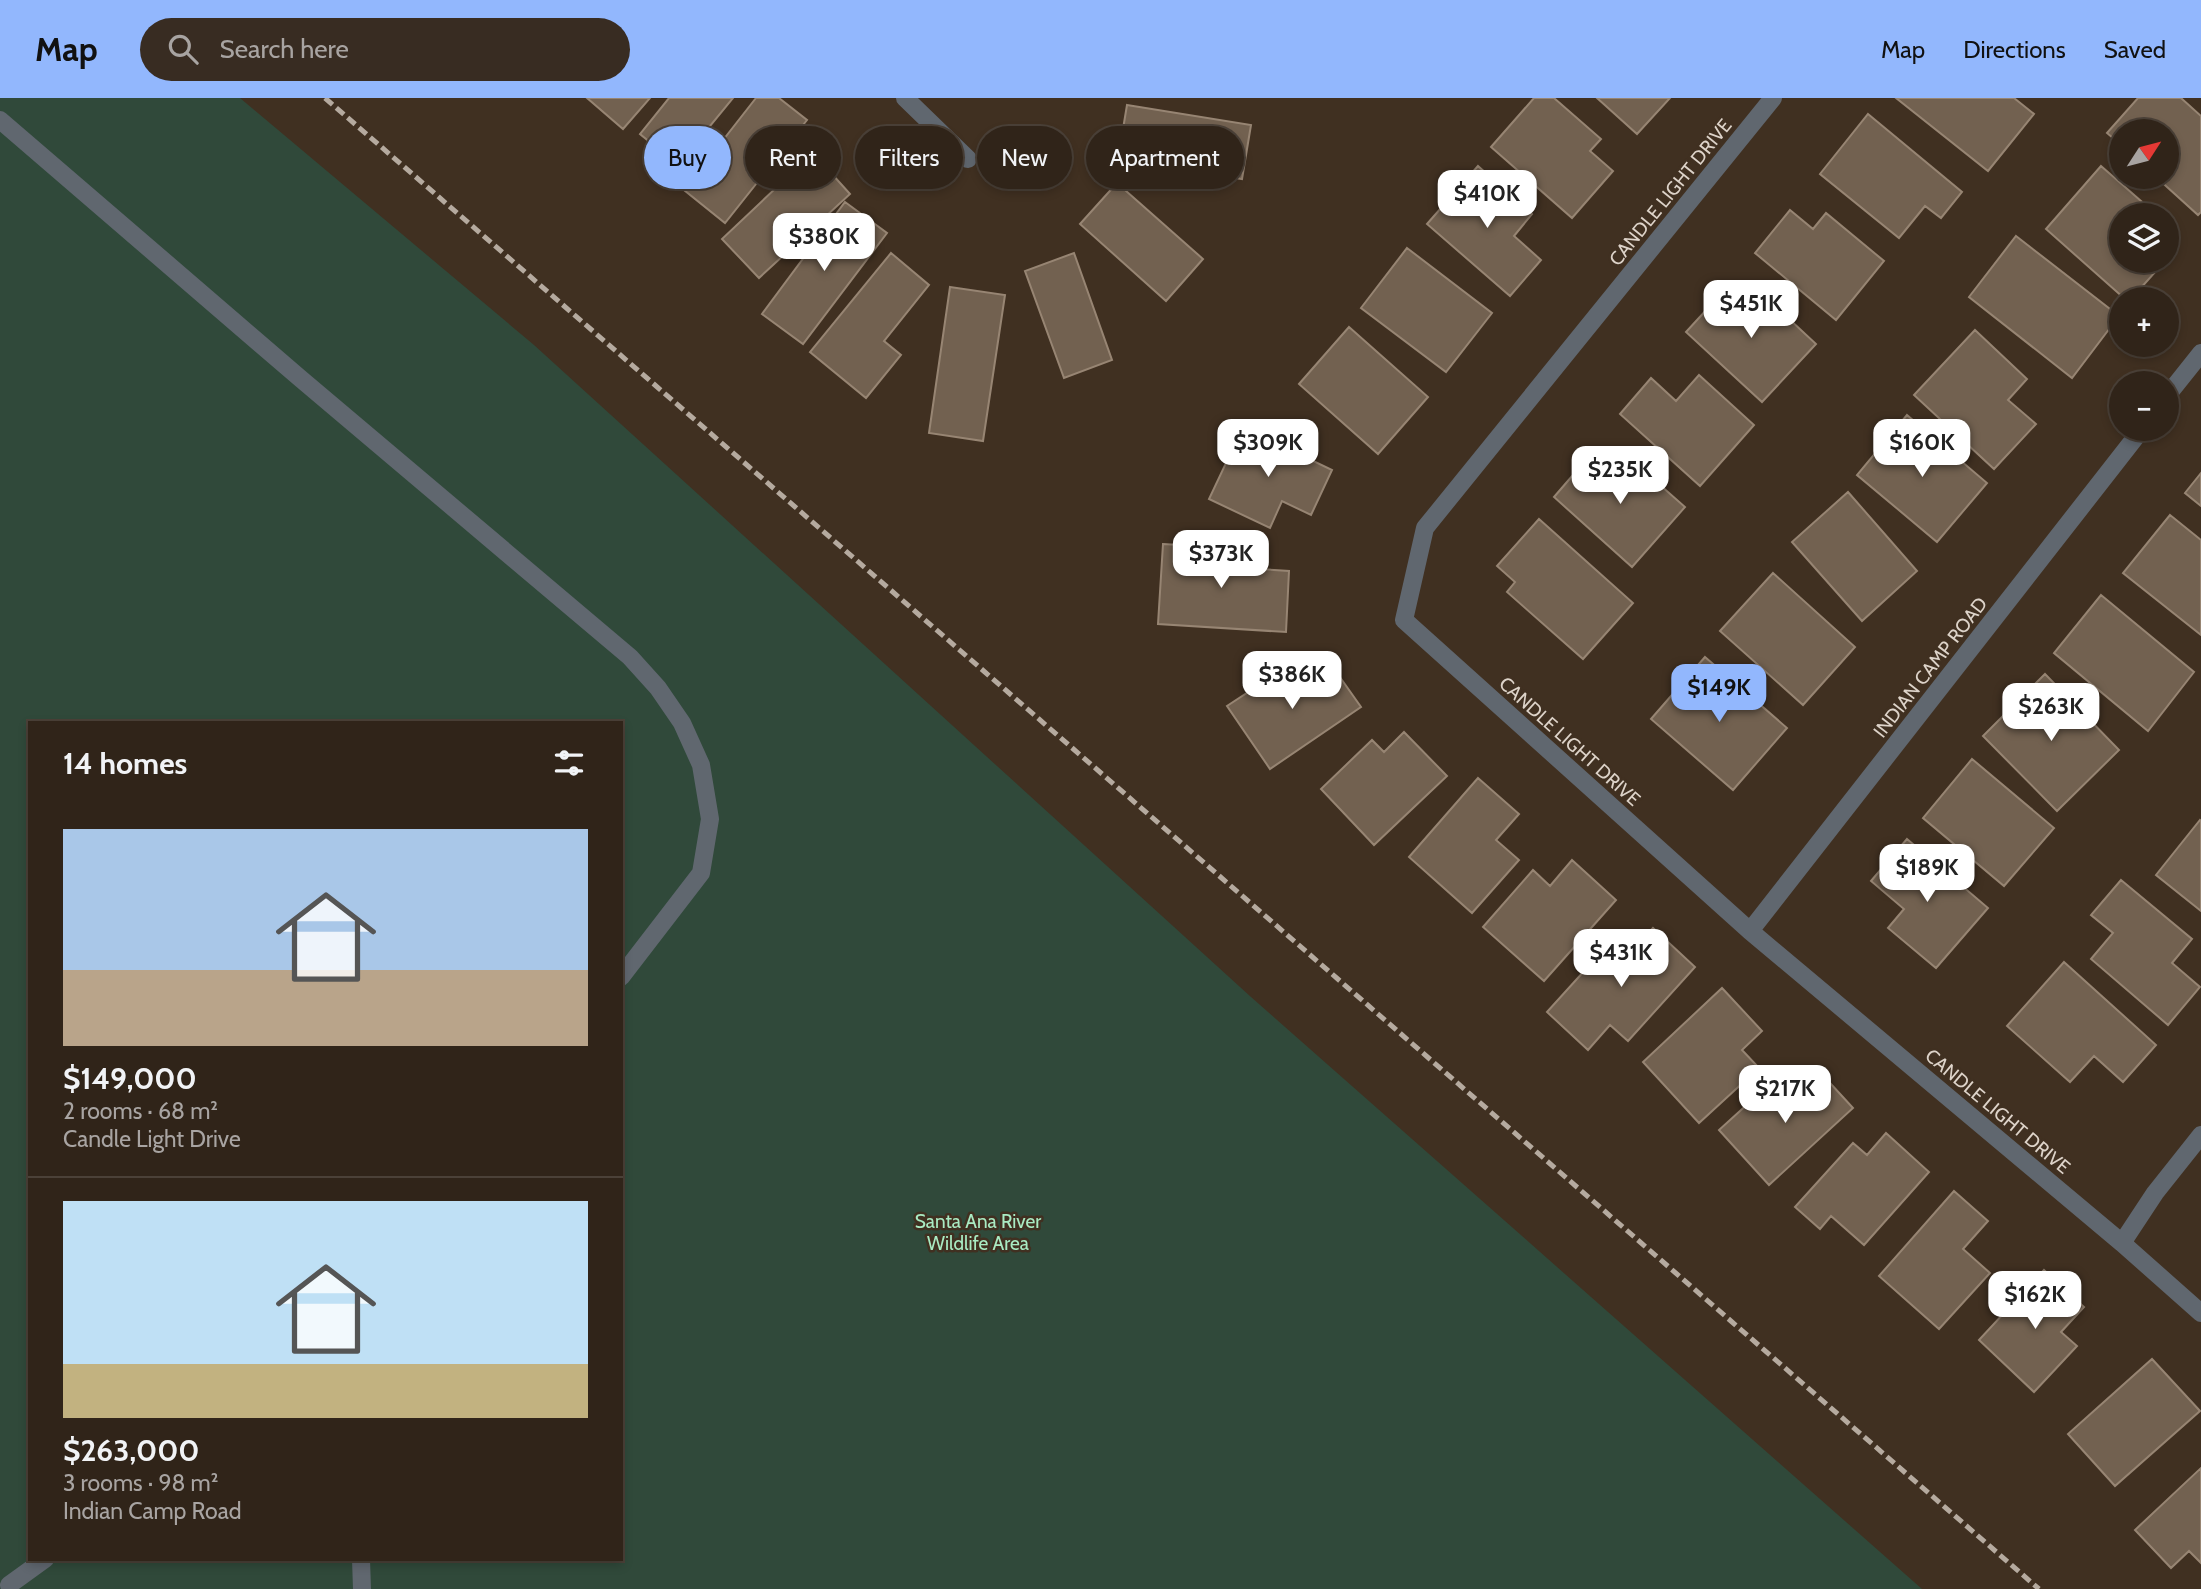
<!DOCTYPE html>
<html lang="en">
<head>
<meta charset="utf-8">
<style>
  body { margin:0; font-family:Cabin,sans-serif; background:#382c22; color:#f1f3f6; height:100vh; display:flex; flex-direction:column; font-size:26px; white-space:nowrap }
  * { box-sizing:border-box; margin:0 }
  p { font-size:23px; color:#a8a4a2 }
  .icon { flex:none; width:38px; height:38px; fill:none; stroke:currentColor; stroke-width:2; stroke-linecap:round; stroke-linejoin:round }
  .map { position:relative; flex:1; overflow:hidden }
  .sheet { position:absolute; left:28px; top:623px; width:595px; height:840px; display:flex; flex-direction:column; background:#302419; border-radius:0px; box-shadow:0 4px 10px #0003,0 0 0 2px #4b4138 }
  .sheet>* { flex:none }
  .hud { position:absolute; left:644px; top:28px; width:665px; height:63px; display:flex; gap:14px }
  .needle { width:46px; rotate:54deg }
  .controls { position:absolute; left:2109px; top:21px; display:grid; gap:14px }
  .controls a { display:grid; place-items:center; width:70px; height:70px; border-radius:50%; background:#302419; box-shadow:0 4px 10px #0003,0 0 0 2px #4b4138; font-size:35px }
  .price { position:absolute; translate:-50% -60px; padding:0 16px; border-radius:14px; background:#fff; color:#222; font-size:23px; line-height:46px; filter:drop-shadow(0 2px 4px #0008) }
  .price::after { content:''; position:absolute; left:50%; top:42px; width:21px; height:16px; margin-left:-10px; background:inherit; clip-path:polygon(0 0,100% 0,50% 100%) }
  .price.active { background:#92b7fd; color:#111 }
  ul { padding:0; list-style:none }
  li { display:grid; align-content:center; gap:14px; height:371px; padding:0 35px }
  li+li { border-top:2px solid #4b4138 }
  li span { display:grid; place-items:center; height:217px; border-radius:0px; color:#555 }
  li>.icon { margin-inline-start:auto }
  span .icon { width:126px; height:126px; fill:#fffc; stroke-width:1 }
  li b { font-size:30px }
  h2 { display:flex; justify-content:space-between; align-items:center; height:84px; padding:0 35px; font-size:30px }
  .chip { padding:0 24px; border-radius:32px; background:#302419; box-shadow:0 4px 10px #0003,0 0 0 2px #4b4138; font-size:24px; line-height:63px }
  .chip.active { background:#92b7fd; color:#111 }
  header { display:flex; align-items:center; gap:42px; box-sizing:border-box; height:98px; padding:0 35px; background:#92b7fd; color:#111 }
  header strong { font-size:33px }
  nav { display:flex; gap:38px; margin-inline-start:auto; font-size:24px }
  .search { width:490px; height:63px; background:#382c22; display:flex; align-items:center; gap:18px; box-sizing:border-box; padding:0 24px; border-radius:38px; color:#a8a4a2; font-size:26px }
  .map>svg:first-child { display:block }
</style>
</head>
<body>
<header>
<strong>Map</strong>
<div class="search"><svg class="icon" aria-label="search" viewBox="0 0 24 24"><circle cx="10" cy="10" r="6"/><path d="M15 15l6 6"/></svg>Search here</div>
<nav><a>Map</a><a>Directions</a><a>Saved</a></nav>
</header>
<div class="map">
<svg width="2201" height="1491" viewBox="0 0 2201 1491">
  <rect width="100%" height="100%" fill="#403021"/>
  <path fill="#30493a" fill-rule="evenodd" d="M0,0h240l294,247 717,652 671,592h-1922zM30,625h591v836h-591z"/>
  <path fill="#726150" stroke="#978573" stroke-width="2" d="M587,0h63l-27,31z
    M669,0h64l-55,67 -38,-31z
    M756,0h23l28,22 -82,103 -41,-33z
    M1534,0h20l47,41 -11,12 23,20 -41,47 -81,-71z
    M1597,0h73l-33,36z
    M1896,0h118l20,16 -46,57z
    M2138,0h43l20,18v96l-3,3 -42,-38h10v-46h-45v14l-14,-12z
    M1127,7l124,20 -9,54 -124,-20z
    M1868,16l94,78 -21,26 -16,-12 -26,32 -79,-64z
    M813,55l37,41 -91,84 -37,-39z
    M1478,68l54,48 -18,22 27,24 -31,36 -83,-72z
    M2101,68l56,49h-36v46h44l-34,38h-6l-79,-70z
    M1117,85l86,76 -37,42 -86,-77z
    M845,104l42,31 -84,111 -41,-30z
    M1790,112l23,19 13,-16 58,48 -48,59 -81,-67z
    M2016,138l103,80 -47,62 -103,-81z
    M1407,150l85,65 -46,59 -85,-64z
    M891,155l38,32 -45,56 17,14 -35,43 -56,-46z
    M1074,155l38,107 -48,18 -39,-107z
    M1732,184l18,17 8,-9 58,54 -54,58 -76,-70z
    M950,189l55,8 -22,146 -54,-8z
    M1349,229l79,70 -50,57 -79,-70z
    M1975,232l52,49 -19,21 28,24 -42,45 -80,-74z
    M1699,277l55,50 -54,61 -80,-72 31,-36 25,23z
    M1907,317l80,68 -50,59 -80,-67z
    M1243,329l89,43 -21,45 -29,-14 -12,27 -61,-29z
    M1592,355l21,18 13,-16 59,52 -53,60 -78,-70z
    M2201,375v33l-16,-13z
    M1848,394l69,79 -55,50 -70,-79z
    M2170,417l31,25v95l-78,-62z
    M1539,421l94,84 -50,56 -76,-67 8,-10 -18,-16z
    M1163,446l98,6 -1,19 29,2 -3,61 -128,-8z
    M1773,475l82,74 -52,58 -83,-74z
    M2101,497l93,77 -46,59 -94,-78z
    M1705,559l82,71 -54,62 -82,-71z
    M1330,565l31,44 -91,62 -43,-63 61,-40 12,17z
    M2045,576l74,76 -62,61 -74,-75z
    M1404,634l43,44 -73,69 -53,-56 51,-49 12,12z
    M1972,661l82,69 -50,58 -81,-68z
    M1478,680l41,36 -23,26 23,20 -47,53 -63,-56z
    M2200,722l1,1v90l-45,-36z
    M1907,741l81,69 -52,60 -48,-40 16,-19 -33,-28z
    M1572,762l44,40 -72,81 -61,-54 50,-57 17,16z
    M2121,782l71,59 -20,24 28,24 -32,38 -77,-66 22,-26 -22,-18z
    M1653,830l42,39 -67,74 -18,-16 -22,25 -41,-38 68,-75 16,14z
    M2064,864l92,83 -33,37 -29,-26 -24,26 -63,-56z
    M1722,890l40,43 -20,19 17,18 -60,55 -56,-61z
    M1819,973l34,37 -84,77 -50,-55 54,-49 16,18z
    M1886,1035l43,39 -65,73 -33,-29 -11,13 -25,-22 58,-64 14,12z
    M1954,1093l34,30 -25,28 27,24 -51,56 -60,-53z
    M2044,1172l40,37 -23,25 16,14 -43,46 -55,-52z
    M2152,1261l48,52 -85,75 -47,-52z
    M2201,1370v95l-12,-12 -18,17 -36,-38z"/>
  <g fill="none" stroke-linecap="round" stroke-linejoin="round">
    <path stroke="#60676f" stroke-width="18" d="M0,22l301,259 329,278 28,31 24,35 19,42 9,54 -9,54 -80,104
      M361,1461l1,30
      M9,1487l36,-26"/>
    <path stroke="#60676f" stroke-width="18" d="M905,0l63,61
      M1773,0l-348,430 -21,92 346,311 372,312 79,70
      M2166,299l35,-44
      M1750,833l392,-502
      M2122,1145l33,-50 46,-58"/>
    <path stroke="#b5aa9f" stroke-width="5" stroke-dasharray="10 5" stroke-linecap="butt" d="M325,0l1714,1491"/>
  </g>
  <g text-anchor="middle" stroke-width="5" stroke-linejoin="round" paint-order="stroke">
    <g font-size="19" fill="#ddd3c9" stroke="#403021">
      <text transform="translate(1670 94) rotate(-51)" y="7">CANDLE LIGHT DRIVE</text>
      <text transform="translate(1930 569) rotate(-52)" y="7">INDIAN CAMP ROAD</text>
      <text transform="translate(1570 643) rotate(42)" y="7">CANDLE LIGHT DRIVE</text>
      <text transform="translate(1998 1013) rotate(40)" y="7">CANDLE LIGHT DRIVE</text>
    </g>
    <g font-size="19" fill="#a9ebc3" stroke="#403021">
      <text x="978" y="1130">Santa Ana River<tspan x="978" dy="22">Wildlife Area</tspan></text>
    </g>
  </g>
</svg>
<div class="controls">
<a><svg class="needle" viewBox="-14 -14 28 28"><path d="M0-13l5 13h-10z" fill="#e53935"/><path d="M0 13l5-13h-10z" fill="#a8a4a2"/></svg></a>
<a><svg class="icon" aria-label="layers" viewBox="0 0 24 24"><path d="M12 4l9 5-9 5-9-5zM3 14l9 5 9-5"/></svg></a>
<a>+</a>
<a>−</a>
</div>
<b class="price" style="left:1487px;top:132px">$410K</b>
<b class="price" style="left:824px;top:175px">$380K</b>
<b class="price" style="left:1751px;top:242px">$451K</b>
<b class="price" style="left:1268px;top:381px">$309K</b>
<b class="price" style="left:1922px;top:381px">$160K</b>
<b class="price" style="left:1620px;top:408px">$235K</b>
<b class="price" style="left:1221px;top:492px">$373K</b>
<b class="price" style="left:1292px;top:613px">$386K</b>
<b class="price active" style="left:1719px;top:626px">$149K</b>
<b class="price" style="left:2051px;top:645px">$263K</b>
<b class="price" style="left:1927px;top:806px">$189K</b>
<b class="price" style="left:1621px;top:891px">$431K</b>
<b class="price" style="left:1785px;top:1027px">$217K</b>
<b class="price" style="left:2035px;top:1233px">$162K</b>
<div class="hud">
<a class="chip active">Buy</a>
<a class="chip">Rent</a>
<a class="chip">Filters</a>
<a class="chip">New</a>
<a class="chip">Apartment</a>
</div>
<section class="sheet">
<h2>14 homes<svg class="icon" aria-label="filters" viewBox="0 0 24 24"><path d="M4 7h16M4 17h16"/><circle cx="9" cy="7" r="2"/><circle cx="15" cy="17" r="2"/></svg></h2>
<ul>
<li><span style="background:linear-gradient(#a9c7e8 65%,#b9a48a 0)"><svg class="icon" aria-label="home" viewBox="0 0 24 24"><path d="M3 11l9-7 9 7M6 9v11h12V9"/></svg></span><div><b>$149,000</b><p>2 rooms · 68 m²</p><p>Candle Light Drive</p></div></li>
<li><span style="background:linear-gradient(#bfe0f5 75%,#c2b280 0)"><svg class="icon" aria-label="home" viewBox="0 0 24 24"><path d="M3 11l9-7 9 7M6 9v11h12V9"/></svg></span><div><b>$263,000</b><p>3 rooms · 98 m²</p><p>Indian Camp Road</p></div></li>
</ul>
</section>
</div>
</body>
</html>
